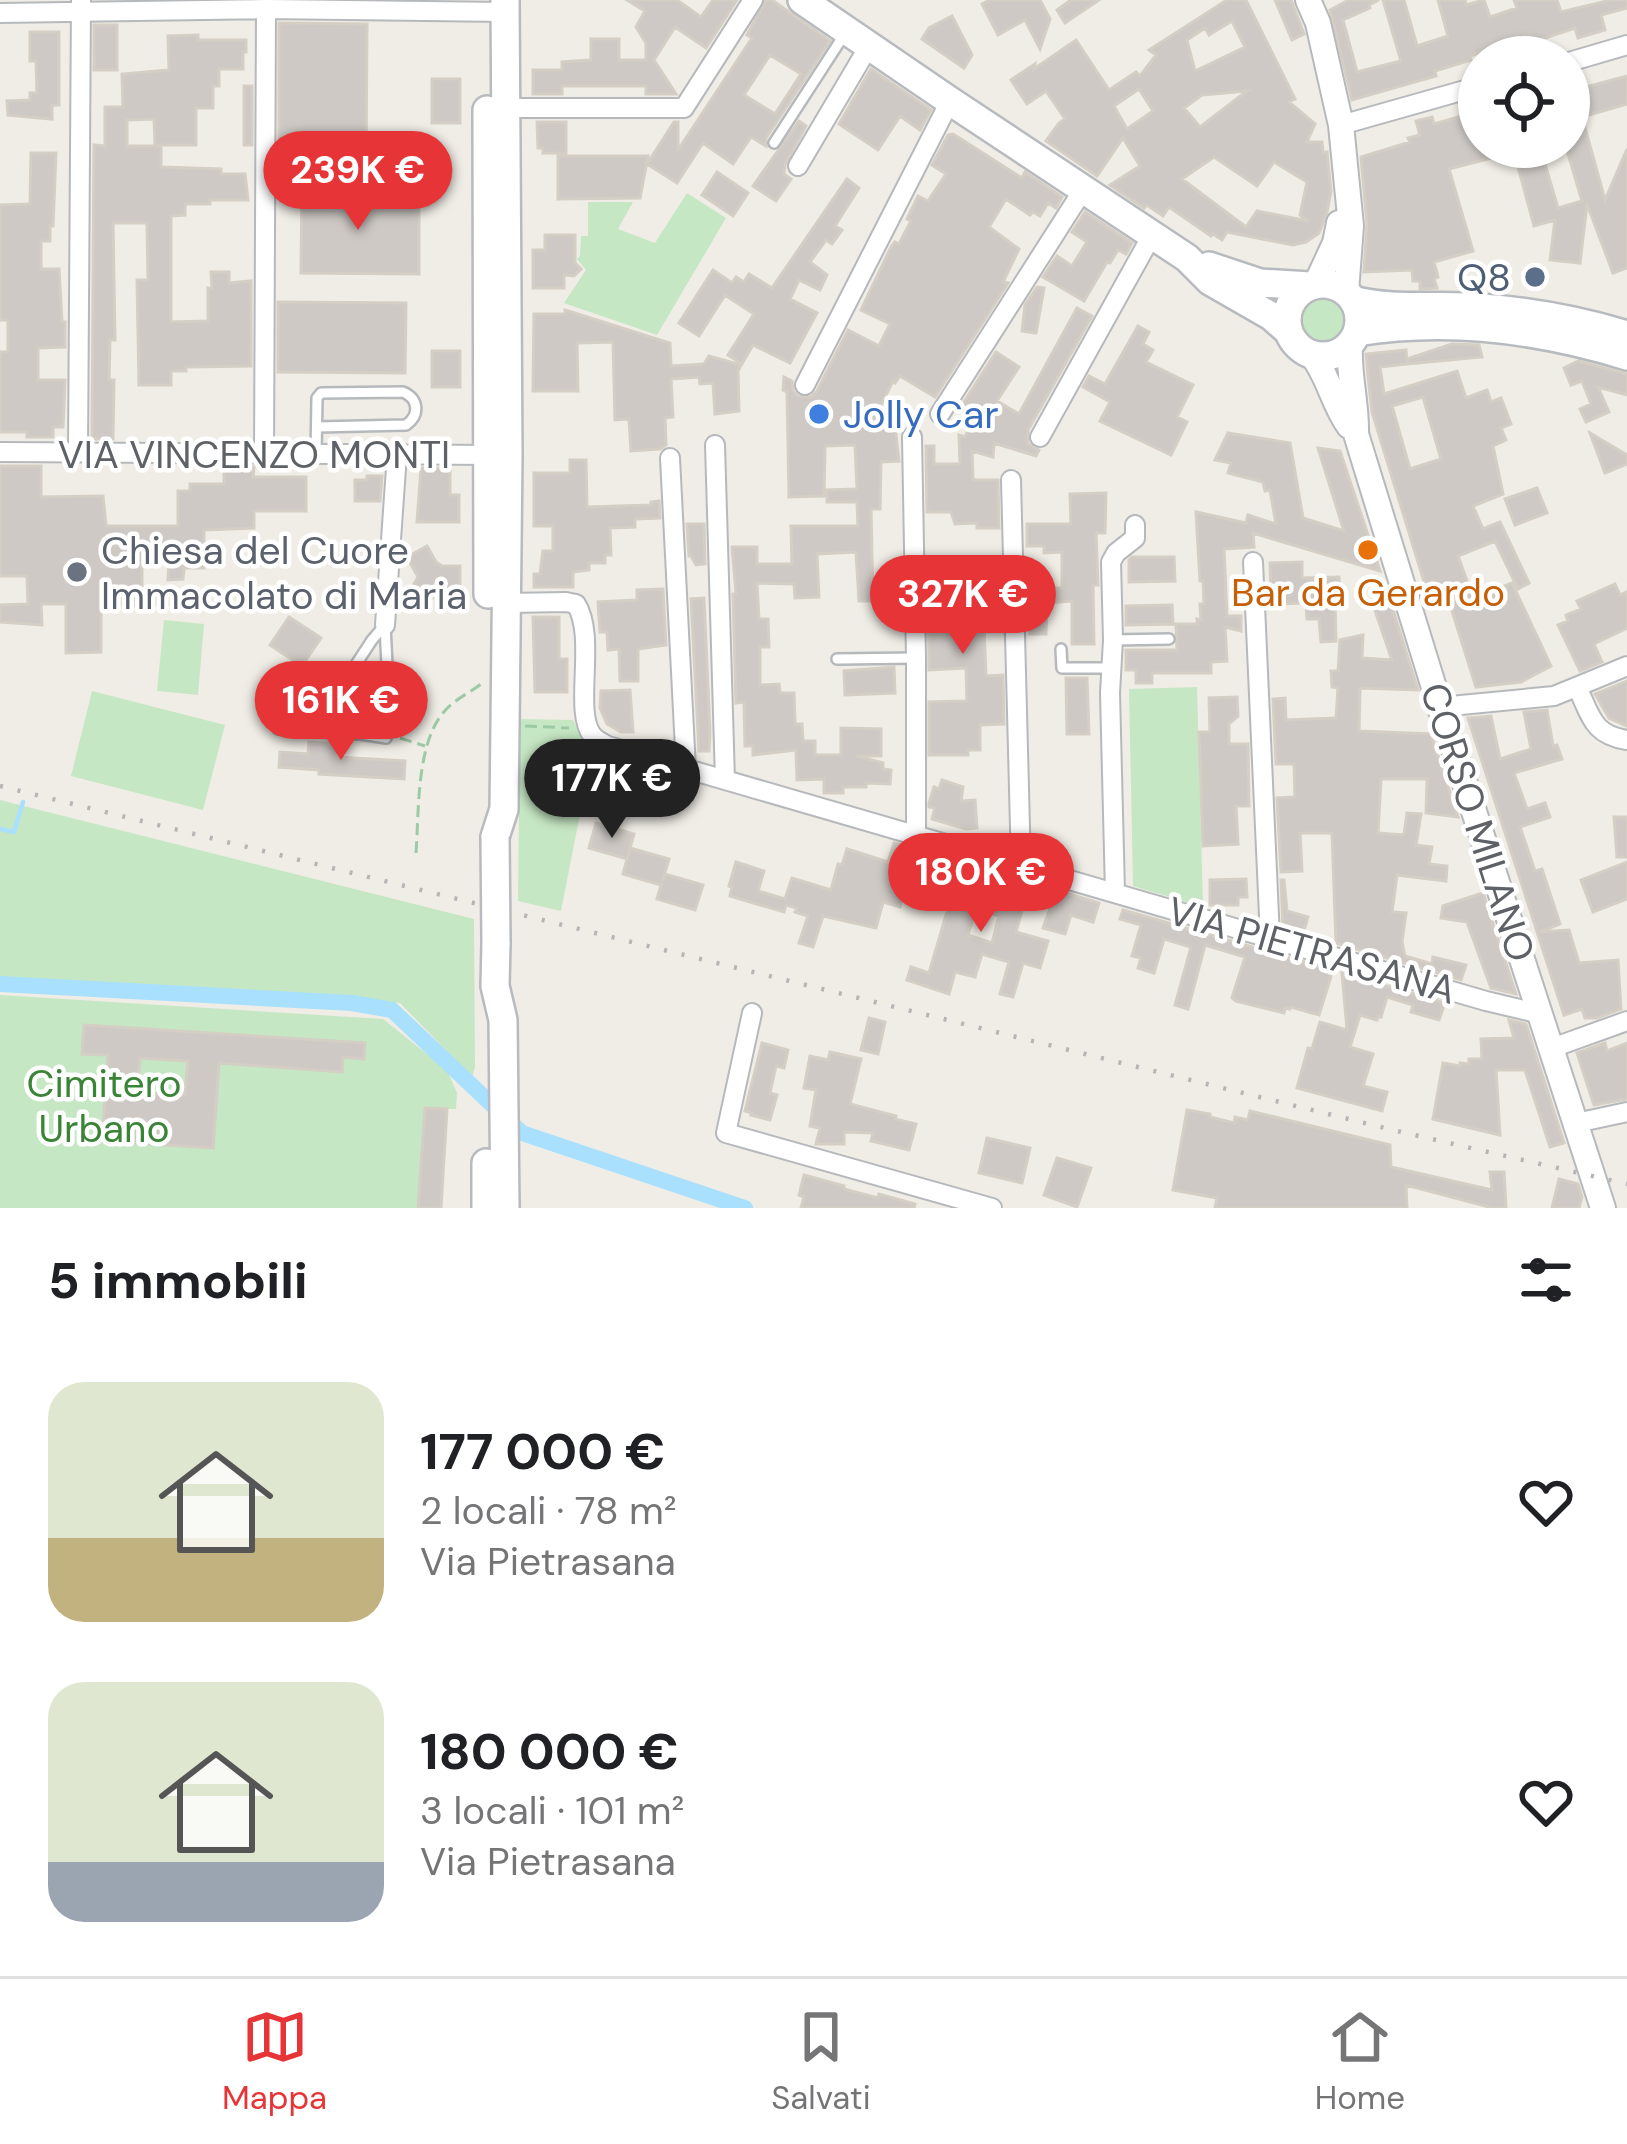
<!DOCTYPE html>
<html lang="it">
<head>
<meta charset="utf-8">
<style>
  body { margin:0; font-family:"DM Sans",sans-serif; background:#f6f6f6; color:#202124; height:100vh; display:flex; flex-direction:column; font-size:45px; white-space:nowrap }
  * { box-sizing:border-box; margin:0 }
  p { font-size:39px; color:#757577 }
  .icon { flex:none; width:66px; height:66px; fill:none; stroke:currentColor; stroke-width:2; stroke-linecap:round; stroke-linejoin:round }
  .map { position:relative; height:1208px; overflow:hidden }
  .drawer { display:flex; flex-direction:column; background:#fff; flex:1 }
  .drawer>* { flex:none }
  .buttons { position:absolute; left:1458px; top:36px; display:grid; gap:24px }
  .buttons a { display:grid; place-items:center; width:132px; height:132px; border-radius:50%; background:#fff; box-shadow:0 3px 9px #0004; font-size:60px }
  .price { position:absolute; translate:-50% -102px; padding:0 27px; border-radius:42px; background:#e73537; color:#fff; font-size:39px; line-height:78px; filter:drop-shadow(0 3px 6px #0008) }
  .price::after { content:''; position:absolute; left:50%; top:72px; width:36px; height:27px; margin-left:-18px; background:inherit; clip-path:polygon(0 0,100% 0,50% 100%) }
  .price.on { background:#222; color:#fff }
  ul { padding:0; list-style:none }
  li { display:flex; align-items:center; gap:36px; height:300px; padding:0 48px }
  li span { display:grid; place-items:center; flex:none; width:336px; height:240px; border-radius:36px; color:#555 }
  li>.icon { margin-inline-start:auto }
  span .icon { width:144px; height:144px; fill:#fffc; stroke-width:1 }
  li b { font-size:51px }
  h2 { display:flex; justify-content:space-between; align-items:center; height:144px; padding:0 48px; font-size:51px }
  .tab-bar { display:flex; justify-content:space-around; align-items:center; height:168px; border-top:3px solid #e0e0e0; background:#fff; font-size:33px; color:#757577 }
  .tab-bar a { display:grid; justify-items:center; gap:6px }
  .tab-bar .on { color:#e73537 }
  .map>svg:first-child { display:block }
</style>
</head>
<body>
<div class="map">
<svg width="1627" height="1208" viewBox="0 0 1627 1208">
  <rect width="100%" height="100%" fill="#f0ede6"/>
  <path fill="#c6e7c3" d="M687,193l39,25 -69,117 -93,-32 22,-33 -9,-11 3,-3 1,-20h7v-34h45l-15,27 37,14z
    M1299 320a23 23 0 1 1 46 0a23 23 0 1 1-46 0Z
    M164,620l40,4 -6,71 -41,-4z
    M1197,687l6,219v1l-70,-21 -4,-197z
    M92,691l133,34 -22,85 -132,-34z
    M520,719l53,1 13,25 7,3 -32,163 -43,-10z
    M0,800l474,119 1,148 -3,10 -72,-74 -400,-24z
    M0,995l383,24 64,51 10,23 -1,16h-8l-7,99h-441z"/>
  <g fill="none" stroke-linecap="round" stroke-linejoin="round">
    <path stroke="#a8e0fe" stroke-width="4.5" d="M0,829l14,3 9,-30"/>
    <path stroke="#a8e0fe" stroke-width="16" d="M0,984l352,19 40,7 130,123 223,75"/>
  </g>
  <path fill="#cec9c5" stroke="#d4cec4" stroke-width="3" fill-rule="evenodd" d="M627,0h50l24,17 12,-17h24l-31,48 -31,-21 -21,33 22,34h-30v-8h-84v8h-29v-24h29v-8l29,-2v-21h28v21h27v-17l-10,-16 9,-16z
    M766,0h6l58,41 -64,97v8l-15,-9 -18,27 -30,-21 -26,40 -30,-19 27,-42h4v28l74,-112 -5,-3zM770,55l31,19 -26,40 -31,-19z
    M990,0h50l10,19 -10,30 -15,-29 -27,15 -16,-31z
    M1071,0h28l-34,23 -8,-13z
    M1227,0h19l49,99 -6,3 26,22 -8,18h15l1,11 4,-1 4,39 -4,21 -8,21 -13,9 -13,3 -66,-13 -5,8 -9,-6 -2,2 -42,-29 -6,9 -16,-11 -3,3 -34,-23 30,-19 -17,-28 -26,38 -51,-35 13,-18 6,-4 -19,-28 -19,13 -16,-24 24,-16 -1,5 42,-29 33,50 27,-18 4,4 16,-21 -7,-5zM1232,21l13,26 -50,24 -8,-31 18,-12 4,7zM1139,89l14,22 -26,18 -13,-23zM1247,91l-47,36 -16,-19 18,-13zM1214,157l43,29 17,-24 33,20 -7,33 8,6 -51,-10 -11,16 -64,-48z
    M1275,0h16l13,34 -12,6z
    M1349,0h30l-10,5 1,3 -27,12 14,52 44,-11 -18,-61h21l13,46 31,-10 -10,-36h27l1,5 18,-5 6,17 27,-9 -3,-8h43l4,12 50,-12h16v8l-26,7 4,15 -27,8 -3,-10 -45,15 -2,-7 -58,20 1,4 -36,11 1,5 -84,24 -22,-90z
    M952,16l20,39 -8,13 -42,-29 7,-11z
    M279,23l88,1 -1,137h-87z
    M94,25h23v45h-23z
    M30,32h29v73h-7v14l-44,-4 -1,-14 23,-1v-7h7l-1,-32h-6z
    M198,35v5h48v12h-3v17h-24v17h-6v22h-17v37h-41l-1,-26 -27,1v26h34v21l60,2v5h24l3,26h-38v4h-25v11l-14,1v106l37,-1v-33l4,1 -1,-17h18v11l22,-2v85l-65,1v4h-15v14h-32l-2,-105h11l-1,-57h-34l2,117h-5l-1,40h5l-1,59h-21l2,-294 11,1v-39h18l-1,-33 47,-4 -1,-34z
    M871,69l60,41 -11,20 -20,-14 -22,34 -39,-26z
    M1580,75l6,12 41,-11v28l-45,13 23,83 22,-51v119l-14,5 -26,-69 -7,59 -30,-3 5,-40 -21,6 -20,-74 -65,17 24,82 -39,11 4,15 -4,2 3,9 -17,1v-8h-7l-1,-11 -48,2 3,-48 -6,-67 49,-15 -2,-4 12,-3 -4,-14 16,-4 2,7 45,-13v36h61l18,61 24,-7 -16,-54h3v-68z
    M432,79h28v44h-28z
    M244,86h8v59h-8z
    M799,121l7,5 -21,39 -1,9 7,5 -15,22 -23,-15z
    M537,122h29v31h-23v-5h-5z
    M953,134l69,44 3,-6 37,25 -6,11 -8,-5 -8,13 -7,-4 -3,3 -24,-16 -17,28 30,22 -16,33 5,1 -73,114 -35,-21 -5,7 -2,-2 -11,22 -10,24 23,-1 4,35 -18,1 -1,47h-9l2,92h-14l-3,-49 -39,2 2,43 -24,1 -1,-14 -37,-1 2,36h9l1,28h-9v38l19,-1 1,9h14l1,31h7l1,17h12v14h26v-27l40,1v27h-25l27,7v6l8,1 -1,14 -24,-1v4h-23v6h-19v-14l-27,1 -1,-30 -43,5v-9h-8l-1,-44 -8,1 -3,-109h3l-4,-47h25v17h35l-1,-38h67l-1,-24h-30v-12l30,-1 -2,-44 -30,1 -1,50 -35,1 -2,-105 -4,-2 1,-13 8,4 1,10 5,5 13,1 6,-6 31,-61 31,16 11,-22 -29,-14 30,-63 4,-5 4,2 12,-23 -4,-2 11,-23 10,5 18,-27 -14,-9 16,-30z
    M31,153h25l-3,73h-3v15h-9v28h18l3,53h3v25l-27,1v32h27l-2,47h-10v10h-26v-5h-27v-70l1,-10h7v-32h-8v-115l30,-1z
    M558,156h90l-8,42 -82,1z
    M717,172l31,21 -15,23 -31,-21z
    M847,179l12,9 -24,38 7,4 -10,14 -6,-4 -16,22 17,13 -7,15 -21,-10 -9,19 27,14 -27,50 -37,-18 -11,19 -14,-9 26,-41 -29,-19 -26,41 -20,-13 34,-53 19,13 4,-6 8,5 5,-8 23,14z
    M302,187l63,1v10l54,1v75l-118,-1z
    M1085,212l47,31 -6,11 -8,-4 -8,13 -3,-1 -23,39 -41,-24 14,-21 15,10 15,-24 -15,-10z
    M545,235h30v28l6,6 -7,7 -10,-1v13h-31v-38h12z
    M1037,287l7,1 -8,45 -14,-2 3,-26z
    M278,302l128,1 -1,70 -127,-1z
    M1077,308l15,8 -64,114v13l11,7 -3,6 -42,-13 -1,14 -21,-6 1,29h25l1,48h-22v-5l-22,1 -4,-12h-24l-1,-66h8v18h26l-1,-29 6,2 9,-20 -14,-9 36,-56 23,15 -22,34 22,13z
    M565,310l105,33 1,23 33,-2 5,-8 32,9 -3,6 1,40 -24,3 -2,-31 -13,1 -1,-7 -28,2 2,38 -8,1 1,27 -6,4 -29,2 -2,-32 -14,1 -2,-78 -36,1 1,48h-45l1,-77h31z
    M1138,326l11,6 -6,12 10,6 -7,12 47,23 -16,32 10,5 -16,33 -71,-34 10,-19 -27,-15 6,-11 16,8z
    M1452,344l27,1 3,12 -74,7 -1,-5z
    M1406,350l1,14 -27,3 4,27 73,-23 9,27 21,-8 4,12 10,-4 10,26 -10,4 5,12 -13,6 10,48 -30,12 10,23 17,-7 29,61 -11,6 -23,-48 -37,15 15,41 39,-14 39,83 -30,16 -45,5 -29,-92 -17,6 -58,-189 -4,-36 -2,-22zM1423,397l18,62 -31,10 -18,-63z
    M432,351h28v36h-28z
    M1578,361l49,13v21l-29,-8 11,25 -23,10 -6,-13 11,-5 -9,-23 -11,4 -7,-17z
    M1228,433l62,10 13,75 41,13 -26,-83 22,3 40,120 -127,-38 1,14 -30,2 3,67h14v15l-16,-4 2,34 -16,1v11h-59v10h-16v-13h-10v-20h51l-1,-26h21v-5l4,1 -1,-16h4l-1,-23h-3l-4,-69 50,11 2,-8 28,9 -6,-34 -5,1 -2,-9 -35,-9 3,-10 -16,-3z
    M1590,433l37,22v9l-22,9z
    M570,460h16l1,47 64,-2v-3l8,-1 1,17 -25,1v8l-25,1 1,27h-6v8h-16v7l-16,2v15h-39v-13h6l3,-23h10v-25h-19v-53h36z
    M0,466h41v31l62,-1 3,30h72v-35h12v-7h34v-17h30l-1,10h53v34h-52v17l-50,2v38h-20l-1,11 -15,1 1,-17h-27v28l26,1v13l-67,1v46l-35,1v-49h-25l1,21 -42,-3v-17l28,-1 -1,-28h-27z
    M421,468h29v27h9v27h-42z
    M367,476h15l-2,25h-25v-21h12z
    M1537,488l10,25 -32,12 -10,-26z
    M1106,493l-1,40h-9l2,52h-5l1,59h-22v-43l-25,2 -1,31h-16l-3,-46h35v-36l-18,1v-7h-17v-22h44l-1,-30z
    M687,524h17l1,40 -9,1 -5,-9h-2z
    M427,546l9,16 6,4h18v26h-19l-7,3 -9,16 -20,-12 13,-22 -11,-20z
    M1132,557h42l1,24 -46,1v-22z
    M948,558h15v20h37l1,50h-17l2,48 17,-1 1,49 -24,1v25h-12v5h-39v-53l38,-1 -1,-33 -37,2 -1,-100h20z
    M1302,562v16l37,-1 1,25h-5l1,39 -15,1 -2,-23h-12l-1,-16 -28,1v-8h-7l-1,-33z
    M1615,584l5,11 7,-3v36l-33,16 8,18 -22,9 -22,-46 10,-4 -2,-6 15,-6 -4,-8z
    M663,589l3,56 -28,4v32h-18l-1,-32 -11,1 -1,-18h-7l-2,-30 39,-2v-10z
    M1388,594l30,96 -58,-2 -1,43 72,3 27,83 -32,-4 1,-34h-46l-3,54 26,2 3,-22 14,1 -5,31 16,2 -3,17 18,2 -1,15 -49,-6 -5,37 14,1 -4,29 3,14 27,8 1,-7 33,8 -5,15 -125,-37 -4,-110h-32l2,38 -21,1 -4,-74 18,-1 -1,-33h-18l-3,-65 12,-1 1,22 50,-2 2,-30 -6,-1 -1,-16h7l2,-31 23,-5 -1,23 30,2 -21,-61z
    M704,598l6,134 -1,19h-10l-8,-152z
    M1172,605l1,19 -47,1v-19z
    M289,617l32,21 -19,28 -32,-21z
    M533,617h26v42h8v33h-32z
    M894,667l1,26 -50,2 -1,-24z
    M1066,678h21l2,56h-22z
    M1627,681v45l-18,-8 -14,-24z
    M630,690l3,42h-12l-14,-8 -7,-16 1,-17z
    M415,693l2,26 -20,2 -2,-26z
    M1237,697l1,19 -9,8v20h19l1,62h-13l2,38 -35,2 -4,-114h11l-1,-34z
    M1547,710l6,36 4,-1 5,14 -48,14 13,36 18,-6 5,14 -30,10 15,44 7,-2 18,55 -20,8 29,-2 10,33 39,-3 3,49 -24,9h-12l-3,-9 -18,6 -96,-297 23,-2 9,43 31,-10 -7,-37z
    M309,742l28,2 -1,13 69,4 -1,18 -85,-5v-4l-40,-3 1,-15 28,2z
    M942,780l21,7 -2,14 14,-1 2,28 -11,1 -34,-10 3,-11 -6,-1v-4l5,-16 5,2z
    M1614,817h13v40h-10z
    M596,823l38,11 -7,25 -38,-11z
    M894,843l23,7 -5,16 -6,-2 -9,27 7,2 -4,14 -17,-5 -7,26 -53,-12 -10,31 -14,-4 9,-27 -13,-4 2,-4 -11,-3 -2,7 -54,-16 2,-9 -3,-1 7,-24 28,9 -6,20 27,8 7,-21 39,12 7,-26 4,1 5,-16 41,13z
    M630,848l39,11 -7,23 3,-8 38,11 -8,25 -38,-11 4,-14 -38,-11z
    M1627,862v37l-34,13 -12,-32z
    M961,864l26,6 -4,13 43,13 -10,36 32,9 -8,27 -17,-5 -10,34 -13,-3 9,-32 -27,-8 -7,23 -20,-5 -6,22 -42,-14 4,-13 18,6zM976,908l23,8 -7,27 -24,-8z
    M1246,879l1,18h-9v8h-28v-25z
    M1281,880h3l3,31 21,6 -5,17 -20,-6z
    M1040,885l59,18 -6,19 -22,-7 -6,19 -22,-6 10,-28 -16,-5z
    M1483,893l10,31 23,70 -25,-6 -24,-66 -26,-4 2,-12z
    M1123,910l210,60 -14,45 -28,-8 -1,2 -5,-1 -1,5 -48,-12 -4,-3 13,-41 -40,-12 -17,64 -13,-4 16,-58 -27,-8 -10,34 -16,-5 3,-10 -9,-2 9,-31 -21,-6z
    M1342,973l103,30 -6,17 -28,-8 2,-7 -26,-8 -6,20 -3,-1 -1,4 -17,-5 -10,32 23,7 -10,32 24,6 -5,19 -85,-23 11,-40 4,1 8,-27 27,8z
    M869,1018l16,4 -7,32 -17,-4z
    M1509,1020l17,4 38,119 -14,4 -25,-77h-29l4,65 -67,-16 10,-56 17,3v-3l9,1v-5h13l-1,-20 33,-1z
    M84,1025l281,18 -1,16 -21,-2 -1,15 -123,-9 -6,85 -111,-7 6,-86 -26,-1zM140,1058l48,3 -3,34 -48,-3z
    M762,1043l26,7 -4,18 -8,-2 -6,27 7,2 -7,25 -19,-5 1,-2 -7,-2z
    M1605,1043l2,8 20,-8v56l-33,6 -17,-52z
    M830,1052l31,7 -11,45 46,12 -1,3 21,5 -7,26 -38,-9 2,-8 -29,-1v12h-28l4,-16 -10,-2 6,-36 -12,-2 6,-32 18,4z
    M425,1108l22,1 -6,99h-23z
    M1187,1110l23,4v3l24,6 1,-6 13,3 2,-9 140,34 1,22 101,23 -2,-18h14l2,36h-13l-87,-23 1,23h-192l2,-10 -44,-8z
    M987,1138l43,10 -8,35 -43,-10z
    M1057,1158l34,10 -14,39 -33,-12z
    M804,1175l40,11v3l34,9 1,-4 36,10 -1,4h-113l3,-11 -5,-2z
    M1559,1179l19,5 4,13 -3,11h-27z"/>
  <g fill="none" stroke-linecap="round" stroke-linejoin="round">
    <defs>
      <path id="service" d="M774,143l70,-108
        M316,454l1,-56 4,-5 82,-1c16,7 17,23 3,33l-89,2
        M1113,640l56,-1
        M1061,649l1,19h47
        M837,659l79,-1
        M315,727l57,-87 13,-15
        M278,729l37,-2 71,11
        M357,734l30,-69 -2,-40"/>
      <path id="minor" d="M0,13l266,-4 239,3
        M1569,62l58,-17
        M506,108h178l69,-108
        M1341,125l138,-39
        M798,166l71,-120
        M805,385l145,-284
        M940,414l143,-224
        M912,437l4,221v178
        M1040,437l112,-202
        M715,445l10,335
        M0,452l497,3
        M78,452l3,-451
        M264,454l2,-445
        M670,458l16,311
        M1011,480l10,386
        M1253,562l17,376
        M506,603l60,-1 10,2c21,33 -3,106 16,131 3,4 12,9 16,11l878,255 55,13
        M385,625l12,-171
        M1577,687c14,28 15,48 50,53
        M1440,707l114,-11 73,-30
        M1115,893l-5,-200 3,-53 -2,-78 5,-9 19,-15v-13
        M752,1013l-26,120 266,75
        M1552,1048l75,-27
        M1576,1123l51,-11"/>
      <path id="tertiary" d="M1308,0l10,23 23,102 10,101 -5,66
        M1316,284l19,-41 4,-20
        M1350,344c-2,31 7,59 6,90l84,273 163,501
        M1311,354c18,22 22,51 38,72"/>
      <path id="secondary" d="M802,0l148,101 237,157 23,23 61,35 17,15
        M487,110l1,484
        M1209,266l51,17 50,3
        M1287 320a36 36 0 1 1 72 0a36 36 0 1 1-72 0Z
        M1353,300c39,10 75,5 114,7 55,3 108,12 160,28
        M1357,332c91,-15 182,-3 270,24
        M495,837l9,-28 1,-83 3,-271 -3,-455
        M496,943l-1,43 8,34 2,188
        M486,1208v-45"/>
    </defs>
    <use href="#service" stroke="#b6b9bc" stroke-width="14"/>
    <use href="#minor" stroke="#b6b9bc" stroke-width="22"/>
    <use href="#tertiary" stroke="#b6b9bc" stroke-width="28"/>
    <use href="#secondary" stroke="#b7bbbf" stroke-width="32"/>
    <path stroke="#9dcaa6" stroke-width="3" stroke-dasharray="12 6" stroke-linecap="butt" d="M525,726l44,2
      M400,738l25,8
      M416,853c3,-40 0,-108 27,-140 9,-12 26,-20 38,-29"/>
    <use href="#service" stroke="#fff" stroke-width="9"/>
    <use href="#minor" stroke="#fff" stroke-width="18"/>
    <use href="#tertiary" stroke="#fff" stroke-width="24"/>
    <use href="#secondary" stroke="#fff" stroke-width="27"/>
    <path stroke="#b4b5b6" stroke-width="4.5" stroke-dasharray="3 15" stroke-linecap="butt" d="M0,786l1397,345 230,53"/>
    <defs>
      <path id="secondary-bridge" d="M495,837l1,106"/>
    </defs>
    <use href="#secondary-bridge" stroke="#b7bbbf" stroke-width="32" stroke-linecap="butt"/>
    <use href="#secondary-bridge" stroke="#fff" stroke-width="27"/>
  </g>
  <circle fill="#5c6f8a" stroke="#fff" stroke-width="4.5" cx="1535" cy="277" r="12"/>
  <circle fill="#3f7fe0" stroke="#fff" stroke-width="4.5" cx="819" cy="414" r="12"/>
  <circle fill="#e8710a" stroke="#fff" stroke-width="4.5" cx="1368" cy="550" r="12"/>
  <circle fill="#6b7280" stroke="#fff" stroke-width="4.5" cx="77" cy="572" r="12"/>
  <g text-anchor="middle" stroke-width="9" stroke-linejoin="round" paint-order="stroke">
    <g font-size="39" fill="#4e5e75" stroke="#fff" text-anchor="end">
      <text x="1511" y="291">Q8</text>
    </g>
    <g font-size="39" fill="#366cbe" stroke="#fff" text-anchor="start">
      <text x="843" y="428">Jolly Car</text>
    </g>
    <g font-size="39" fill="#5e6266" stroke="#fff">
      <text x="254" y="468">VIA VINCENZO MONTI</text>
      <text transform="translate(1478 822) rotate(72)" y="14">CORSO MILANO</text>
      <text transform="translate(1312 950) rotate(16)" y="14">VIA PIETRASANA</text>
    </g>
    <g font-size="39" fill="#5b616d" stroke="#fff" text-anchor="start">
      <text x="101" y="564">Chiesa del Cuore<tspan x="101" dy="45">Immacolato di Maria</tspan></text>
    </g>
    <g font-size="39" fill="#c56008" stroke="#fff">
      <text x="1368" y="606">Bar da Gerardo</text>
    </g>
    <g font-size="39" fill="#3a8436" stroke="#fff">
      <text x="104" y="1097">Cimitero<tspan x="104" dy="45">Urbano</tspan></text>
    </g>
  </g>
</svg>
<div class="buttons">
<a><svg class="icon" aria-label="locate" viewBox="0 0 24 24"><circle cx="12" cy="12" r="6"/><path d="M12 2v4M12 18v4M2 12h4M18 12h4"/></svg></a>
</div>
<b class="price" style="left:358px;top:233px">239K €</b>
<b class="price" style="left:963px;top:657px">327K €</b>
<b class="price" style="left:341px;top:763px">161K €</b>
<b class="price on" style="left:612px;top:841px">177K €</b>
<b class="price" style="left:981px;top:935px">180K €</b>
</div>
<section class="drawer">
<h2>5 immobili<svg class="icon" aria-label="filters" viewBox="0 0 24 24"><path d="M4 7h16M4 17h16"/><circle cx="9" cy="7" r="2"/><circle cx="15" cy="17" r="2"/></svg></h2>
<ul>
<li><span style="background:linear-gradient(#dfe7d0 65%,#c2b280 0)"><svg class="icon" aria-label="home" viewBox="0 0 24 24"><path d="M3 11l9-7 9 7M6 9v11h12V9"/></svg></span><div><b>177 000 €</b><p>2 locali · 78 m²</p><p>Via Pietrasana</p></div><svg class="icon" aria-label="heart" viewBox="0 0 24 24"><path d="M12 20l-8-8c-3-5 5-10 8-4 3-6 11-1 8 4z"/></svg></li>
<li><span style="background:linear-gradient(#dfe7d0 75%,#9aa5b1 0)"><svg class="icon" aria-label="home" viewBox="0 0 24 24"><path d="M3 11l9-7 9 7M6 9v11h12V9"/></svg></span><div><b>180 000 €</b><p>3 locali · 101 m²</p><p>Via Pietrasana</p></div><svg class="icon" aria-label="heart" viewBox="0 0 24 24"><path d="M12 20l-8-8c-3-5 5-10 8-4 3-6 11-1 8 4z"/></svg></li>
</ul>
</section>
<nav class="tab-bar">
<a class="on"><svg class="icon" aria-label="map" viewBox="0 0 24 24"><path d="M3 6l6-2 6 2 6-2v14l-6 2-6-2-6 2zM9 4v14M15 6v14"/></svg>Mappa</a>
<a><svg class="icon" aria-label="saved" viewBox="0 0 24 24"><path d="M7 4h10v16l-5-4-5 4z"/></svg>Salvati</a>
<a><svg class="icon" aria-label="home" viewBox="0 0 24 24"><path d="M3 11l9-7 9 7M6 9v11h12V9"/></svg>Home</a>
</nav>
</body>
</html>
